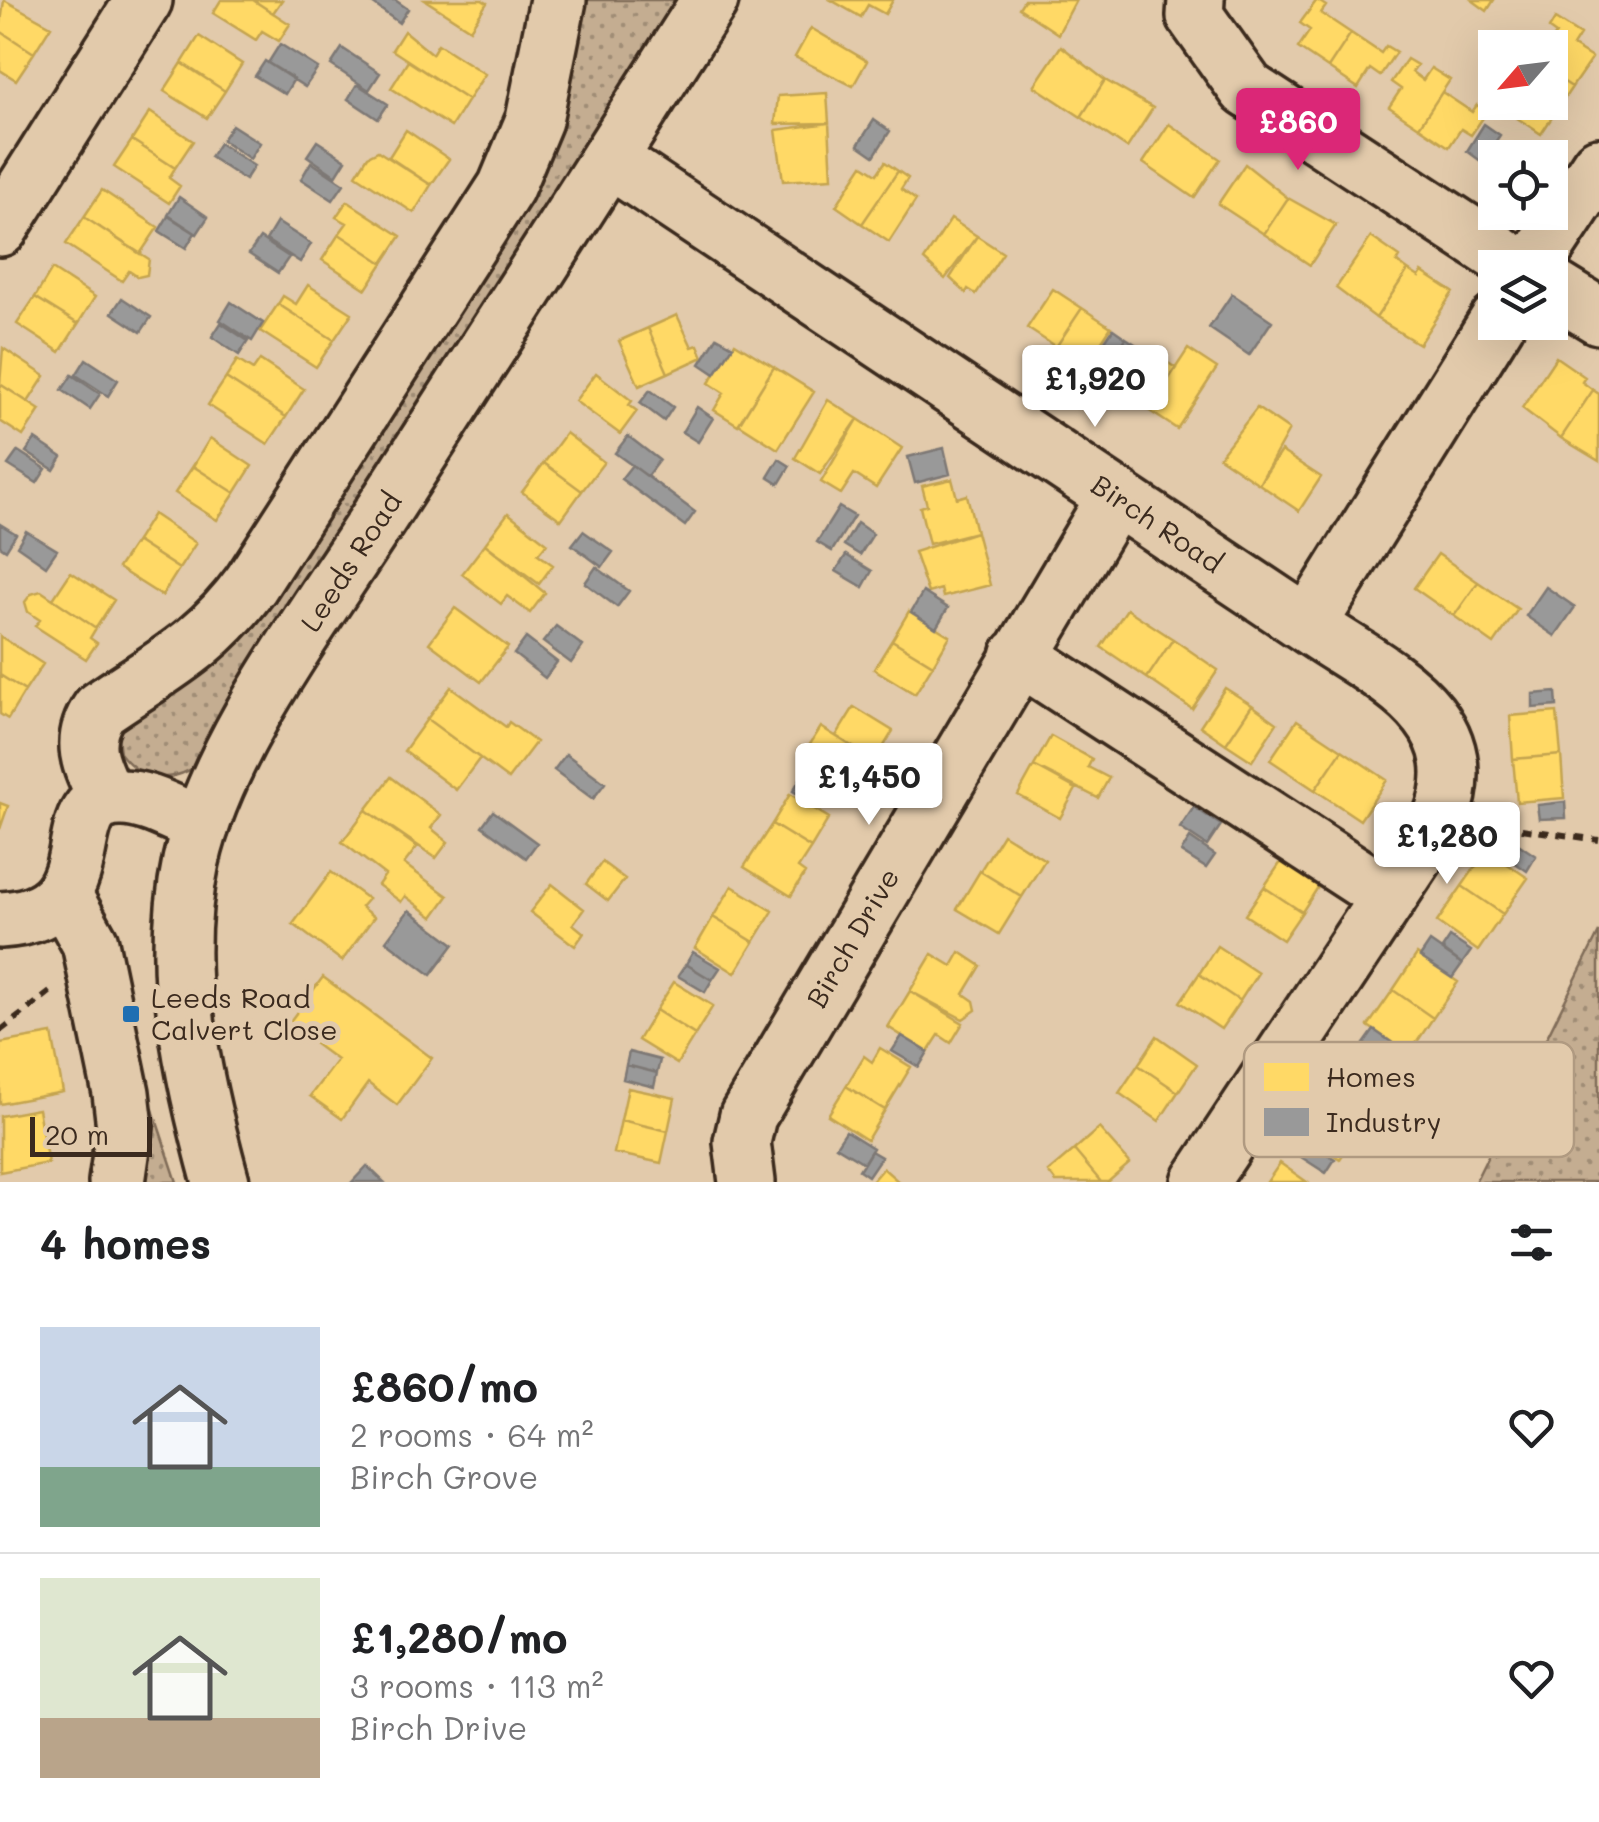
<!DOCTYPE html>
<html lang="en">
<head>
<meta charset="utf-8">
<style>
  body { margin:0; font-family:Mali,sans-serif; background:#f6f6f6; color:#202124; height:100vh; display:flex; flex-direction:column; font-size:38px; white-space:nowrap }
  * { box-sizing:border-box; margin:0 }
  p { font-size:32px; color:#757577 }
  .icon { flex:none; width:55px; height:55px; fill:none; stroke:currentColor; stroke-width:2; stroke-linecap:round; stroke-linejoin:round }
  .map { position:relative; height:1182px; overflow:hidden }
  .details { display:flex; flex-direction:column; background:#fff; flex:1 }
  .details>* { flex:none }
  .needle { width:65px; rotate:242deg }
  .fabs { position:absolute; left:1478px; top:30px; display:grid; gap:20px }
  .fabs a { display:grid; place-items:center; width:90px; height:90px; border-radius:0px; background:#fff; box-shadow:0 10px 40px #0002; font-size:50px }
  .scale { position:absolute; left:30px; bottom:25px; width:122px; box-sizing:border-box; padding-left:10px; border:5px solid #3b2a1e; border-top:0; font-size:28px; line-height:35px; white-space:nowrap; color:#3b2a1e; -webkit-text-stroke:8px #e2caab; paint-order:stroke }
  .price { position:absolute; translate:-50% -85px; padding:0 22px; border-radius:10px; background:#fff; color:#222; font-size:32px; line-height:65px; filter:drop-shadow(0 2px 5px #0008) }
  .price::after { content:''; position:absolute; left:50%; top:60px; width:30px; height:22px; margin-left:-15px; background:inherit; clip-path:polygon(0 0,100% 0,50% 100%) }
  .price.active { background:#db2777; color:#fff }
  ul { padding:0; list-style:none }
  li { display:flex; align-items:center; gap:30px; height:250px; padding:0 40px }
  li+li { border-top:2px solid #e0e0e0 }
  li span { display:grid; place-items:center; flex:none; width:280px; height:200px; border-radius:0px; color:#555 }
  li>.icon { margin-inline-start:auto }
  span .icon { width:120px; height:120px; fill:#fffc; stroke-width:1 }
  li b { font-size:42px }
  h2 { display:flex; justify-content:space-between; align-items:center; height:120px; padding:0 40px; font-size:42px }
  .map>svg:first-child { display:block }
</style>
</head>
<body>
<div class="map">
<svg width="1599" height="1182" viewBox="0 0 1599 1182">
  <defs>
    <pattern id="green-dots" width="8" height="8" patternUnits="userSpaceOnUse" patternTransform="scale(2.5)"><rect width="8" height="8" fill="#c4ad91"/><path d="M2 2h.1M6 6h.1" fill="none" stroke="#a08d76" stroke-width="1.8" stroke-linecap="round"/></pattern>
  </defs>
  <rect width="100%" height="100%" fill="#e2caab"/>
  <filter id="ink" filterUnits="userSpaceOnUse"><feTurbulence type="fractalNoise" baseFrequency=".01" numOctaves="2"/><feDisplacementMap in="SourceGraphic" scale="20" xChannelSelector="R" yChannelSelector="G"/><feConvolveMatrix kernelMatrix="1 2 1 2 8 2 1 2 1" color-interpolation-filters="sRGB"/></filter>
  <g filter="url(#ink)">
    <path fill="url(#green-dots)" stroke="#806c58" stroke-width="2.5" d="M575,0h112l-485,762c-29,22 -59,21 -82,-9l-3,-25 129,-113z
      M1599,932v250h-124z
      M148,1095l29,87h-46z"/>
    <path fill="#ffd966" stroke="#c4a450" stroke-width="2.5" d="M4,0l47,26 -17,27 -34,-22z
      M221,0h32l37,24 -11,17 -17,-10 -6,9 -43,-27z
      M253,0h29l-9,13z
      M425,0h57l5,3 -17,26z
      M831,0h62l-8,14 -17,-9 -7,12z
      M1024,0h52l-18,34 -39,-26z
      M1317,0l9,6 -5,7 30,20 -23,35 -30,-20 12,-18 -10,-7z
      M1472,0h22l-7,11z
      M1555,19l25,16 -7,11 19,12 -20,29 -22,-14 -3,-25 9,-14 -7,-5z
      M811,28l56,33 -14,25 -58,-29z
      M0,31l34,22 -18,27 -16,-10z
      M404,31l28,23 6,-10 47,30 -17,26 -76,-50z
      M1351,33l30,20 5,-7 10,6 -16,24 -10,-7 -12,19 -30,-20z
      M199,36l43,28 -17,27 -43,-28z
      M1061,46l44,34 -24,37 -47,-31z
      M1407,59l10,6 -5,7 11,8 8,-12 19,12 -31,47 -30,-20 12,-18 -10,-7z
      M408,61l60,39 -17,27 -60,-39z
      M182,63l43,28 -18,27 -43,-27z
      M1550,73l22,14 -31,47 -36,-24 6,-8h39z
      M1105,80l48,28 -26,40 -46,-31z
      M1442,92l30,20 5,-7 10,7 -16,23 -10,-6 -12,18 -30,-20z
      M827,93l2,30 -54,1 3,-28z
      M150,112l43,29 -18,27 -43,-28z
      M829,123l3,55 -49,3 -7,-51z
      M1169,124l51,35 -26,39 -51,-35z
      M406,130l43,29 -18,26 -42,-28z
      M132,140l43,28 -6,10 11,8 -11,17 -55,-36z
      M378,151l53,34 -17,28 -58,-38 12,-19z
      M885,162l13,9 -36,53 -26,-18 27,-41 14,9z
      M1245,164l43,34 -24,36 -46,-30z
      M898,171l10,7 -7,11 15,11 -27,42 -27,-18z
      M102,190l56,37 -18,27 -56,-37z
      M1288,198l48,27 -26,40 -46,-31z
      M347,201l54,35 -18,27 -44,-29 8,-11 -11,-6z
      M84,217l65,42 -2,16 -9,2 -9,-6 -7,10 -56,-37z
      M951,219l26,17 -32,43 -21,-19z
      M339,234l44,29 -17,26 -44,-29z
      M977,236l26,17 -27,41 -8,-5 -2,4 -16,-15z
      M1371,237l29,20 -3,5 11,8 -32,48 -40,-30z
      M52,269l43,28 -17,27 -43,-27z
      M1408,270l11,7 3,-5 31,20 -34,52 -43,-26z
      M308,285l44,28 -18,27 -56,-36 5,-8 13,8z
      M1053,289l29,19 -26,39 -29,-19z
      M35,297l43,27 -18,28 -43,-28z
      M278,304l56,36 -18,27 -56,-36z
      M1082,308l29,19 -26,40 -29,-20z
      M677,315l15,32 6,-2 5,12 -35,16 -20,-45z
      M648,328l20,45 -29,13 -20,-45z
      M735,343l39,24 -36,58 -24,-15 10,-17 -15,-10z
      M3,348l42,28 -17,26 -28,-18z
      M1147,349l29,19 -28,42 -29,-19z
      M1188,349l29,19 -40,61 -29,-19z
      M1556,357l29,20 -3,5 11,8 -32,48 -39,-30z
      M237,360l16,10 7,-10 44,29 -18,28 -60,-39z
      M774,367l40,25 -36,57 -39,-25z
      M596,373l36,28 -3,4 8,6 -17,23 -45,-33z
      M226,378l60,39 -18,27 -60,-39z
      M0,384l40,26 -17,26 -23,-15z
      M1593,390l6,4v67l-38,-23z
      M828,400l30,19 -38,55 -25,-16z
      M1257,408l32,22 -30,54 -40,-27z
      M858,419l44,29 -26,40 -22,-14 -13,20 -20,-12z
      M566,433l38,29 -22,29 -38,-28z
      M210,438l42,28 -17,27 -42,-27z
      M1281,451l40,26 -22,34 -40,-27z
      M544,463l38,28 -21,29 -39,-28z
      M193,466l42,27 -18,27 -42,-27z
      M952,479l5,19 10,-3 9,37 -47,12 -9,-37 7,-2 -5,-19z
      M508,513l39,30 -9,11 15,11 -14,19 -54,-40z
      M153,514l43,29 -17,26 -43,-28z
      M976,532l14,53 -47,12 -2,-8 -13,4 -14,-41z
      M136,541l43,28 -17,27 -44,-28z
      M485,544l60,49 -15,20 -23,-17 -6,8 -39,-30z
      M1438,554l40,28 -24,34 -40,-28z
      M71,572l43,28 -18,28 -43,-29z
      M1478,582l40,27 -24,35 -40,-28z
      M41,591l55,37 -6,10 7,5 -11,16 -51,-33 5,-6 -12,-8 -3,-10 6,-8z
      M455,608l53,39 -27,35 -52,-39z
      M1127,609l46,30 -26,39 -46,-31z
      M909,611l41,25 -17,29 -41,-25z
      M0,636l43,28 -18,27 -25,-16z
      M1173,639l45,31 -26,39 -45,-31z
      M892,640l41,25 -18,29 -41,-25z
      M0,675l25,16 -17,28 -8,-5z
      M451,687l55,40 3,-5 27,20 -28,37 -81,-60z
      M1225,688l27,17 -26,39 -26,-18z
      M1252,705l25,18 -25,38 -26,-17z
      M854,707l39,24 -18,30 -39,-25z
      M1557,712l4,43 -48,4 -3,-43z
      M427,719l53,39 -24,32 -52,-39z
      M1297,720l45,30 -27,40 -45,-30z
      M821,727l54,34 -17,29 -40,-25 5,-7 -16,-9z
      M1051,736l41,23 -4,8 21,11 -11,20 -64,-32z
      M1342,750l45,30 -27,40 -45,-30z
      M1561,755l3,43 -47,4 -4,-43z
      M1034,766l42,23 -16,29 -42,-23z
      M391,777l50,38 -10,13 17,14 -12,16 -70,-48z
      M790,794l39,24 -18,30 -39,-24z
      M0,803l8,3 -8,23z
      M366,810l51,37 -13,17 44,32 -15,21 -28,-21 -4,6 -23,-17 7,-10 -43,-33z
      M772,824l39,24 -13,20 7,5 -14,23 -47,-29z
      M1003,834l42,26 -23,37 -42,-26z
      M1487,850l41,28 -25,36 -41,-28z
      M1283,859l37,25 -18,28 -38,-25z
      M602,862l23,17 -17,22 -22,-17z
      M980,871l42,26 -23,37 -42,-25z
      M331,872l37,27 -7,8 13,10 -32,44 -49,-37z
      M552,884l32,25 -11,15 11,9 -9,13 -45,-34z
      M732,886l41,25 -19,31 -41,-25z
      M1462,886l41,28 -25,37 -41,-29z
      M1264,887l38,25 -19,28 -38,-25z
      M713,917l41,25 -19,31 -40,-25z
      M1217,946l41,27 -18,28 -41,-27z
      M960,952l21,14 -17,28 10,7 2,9 -13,9 -53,-28 22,-37 20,12z
      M1417,954l41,28 -25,36 -40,-28z
      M1199,974l41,27 -19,28 -41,-27z
      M323,977l109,81 -35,47 -29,-22 -26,36 -32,-23 27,-36 -49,-36z
      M674,982l39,24 -18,29 -39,-25z
      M1393,990l40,28 -24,36 -41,-28z
      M910,991l53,32 -12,20 -12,-8 -11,17 -40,-25z
      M656,1010l39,25 -18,29 -39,-24z
      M52,1034l11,58 -63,12v-61z
      M1157,1036l40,28 -19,28 -40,-27z
      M880,1048l31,19 -26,43 -39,-24 18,-30 8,6z
      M1138,1065l40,27 -19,29 -40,-28z
      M846,1086l39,24 -18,30 -39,-25z
      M628,1088l47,10 -7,33 -47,-11z
      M1323,1096l40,27 -23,36 -40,-27z
      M38,1109l10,54 -48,9v-56z
      M621,1120l47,11 -7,32 -47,-10z
      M1099,1128l31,35 -22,19h-7l-27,-32z
      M1074,1150l27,32h-45l-8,-10z
      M1280,1163l27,19h-40z
      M883,1168l16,14h-28z"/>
    <path fill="#999" stroke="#7d7874" stroke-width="2.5" d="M368,0h27l13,9 -9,14z
      M280,44l38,24 -13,19 -37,-24z
      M342,48l38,25 -11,17 -38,-25z
      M265,61l29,18 -9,15 -30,-18z
      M357,84l31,20 -10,15 -30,-20z
      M874,120l16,11 -16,25 -16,-11z
      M1484,124l16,11 -18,27 -15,-11z
      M232,125l28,18 -10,16 -28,-19z
      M317,141l29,19 -10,16 -29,-20z
      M219,143l35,23 -9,14 -35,-23z
      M311,162l33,22 -11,16 -32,-21z
      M179,197l29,20 -11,17 -29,-19z
      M168,216l27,17 -9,15 -27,-17z
      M277,222l34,22 -11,18 -34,-22z
      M260,238l29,19 -11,16 -29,-19z
      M1232,294l40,27 -23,34 -40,-27z
      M122,298l29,19 -10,15 -29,-19z
      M231,302l32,21 -11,18 -32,-21z
      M221,323l27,18 -9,14 -27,-18z
      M1113,329l13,9 -17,27 -14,-9z
      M717,337l16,9 -18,28 -15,-10z
      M1126,338l14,9 -18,27 -13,-9z
      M86,359l32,21 -10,16 -32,-21z
      M72,375l28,19 -10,15 -28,-19z
      M650,390l23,17 -9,14 -24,-18z
      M697,407l16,11 -15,24 -16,-10z
      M628,436l31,24 -12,16 -32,-23z
      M35,439l27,18 -8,13 -28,-18z
      M944,448l6,26 -35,9 -7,-26z
      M18,451l28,18 -9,14 -29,-18z
      M779,459l11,7 -11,18 -11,-7z
      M632,465l63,47 -10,14 -64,-47z
      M839,507l15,9 -22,35 -15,-9z
      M857,523l16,11 -13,21 -16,-10z
      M0,524l16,10 -10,16 -6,-4z
      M26,531l31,19 -11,16 -29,-20z
      M583,531l30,21 -11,15 -30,-22z
      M846,555l26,16 -9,16 -27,-16z
      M596,567l33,24 -12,16 -32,-24z
      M1546,587l29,20 -20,29 -29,-20z
      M923,592l25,16 -12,20 -25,-16z
      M556,626l27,20 -12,17 -28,-21z
      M526,638l31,24 -12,16 -31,-24z
      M1556,692l1,14 -24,2v-14z
      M566,754l39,29 -12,16 -39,-29z
      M801,777l25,16 -8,13 -25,-15z
      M1565,802l1,16 -27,1 -2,-14z
      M1194,807l27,18 -14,21 -27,-18z
      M493,811l44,32 -11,15 -44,-32z
      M1508,837l28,19 -9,15 -29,-20z
      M1190,838l25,17 -9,13 -25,-16z
      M409,910l45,34 -23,31 -45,-34z
      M1450,937l21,14 -9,13 -20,-15z
      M1430,942l32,22 -10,14 -32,-21z
      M693,952l27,16 -8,12 -26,-16z
      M686,964l26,16 -7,12 -27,-16z
      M1374,1030l30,21 -9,13 -31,-20z
      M902,1036l26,16 -9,15 -27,-16z
      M629,1052l31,8 -3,13 -31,-8z
      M626,1065l31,8 -3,14 -31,-8z
      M846,1131l27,17 -9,15 -28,-17z
      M1300,1136l35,23 -9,14 -36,-23z
      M871,1151l10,6 -13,19 -9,-6z
      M367,1166l17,16h-32z"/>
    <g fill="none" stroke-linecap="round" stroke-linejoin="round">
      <defs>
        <path id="minor" d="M1196,0l-1,16 52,73 274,179
          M609,159l699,466 189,-303
          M0,228l144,-228
          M1532,268l67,-102
          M1550,286l49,30
          M1019,656l370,241
          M107,800c-16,-33 -30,-58 -7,-91 62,-43 105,-62 151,-125l255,-397 28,-67 24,-120
          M64,896l26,47 31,150 4,34 -8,55
          M0,920c117,-6 46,-121 120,-122 26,-1 57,18 81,27
          M747,1182l-5,-40 6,-26 368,-620
          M1200,1182l241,-364c40,-104 -62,-144 -133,-193"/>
        <path id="major" d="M221,1182c-29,-106 -53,-212 -30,-321 26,-116 124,-244 188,-344 111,-172 221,-344 331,-517"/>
      </defs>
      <use href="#minor" stroke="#3b2a1e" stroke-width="62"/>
      <use href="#major" stroke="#3b2a1e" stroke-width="62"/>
      <path stroke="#3b2a1e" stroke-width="6" stroke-dasharray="10 8" stroke-linecap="butt" d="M1486,824l113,16
        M0,1031l50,-39"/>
      <use href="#minor" stroke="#e2caab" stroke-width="55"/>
      <use href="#major" stroke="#e2caab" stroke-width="55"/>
    </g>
  </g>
  <rect fill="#1f6fb2" stroke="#e2caab" stroke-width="4" x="121" y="1004" width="20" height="20" rx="5"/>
  <g text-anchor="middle" stroke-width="10" stroke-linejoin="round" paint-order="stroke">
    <g font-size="28" fill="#3b2a1e" stroke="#e2caab">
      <text transform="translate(1157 524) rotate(34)" y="10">Birch Road</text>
      <text transform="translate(351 562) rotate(-57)" y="10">Leeds Road</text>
      <text transform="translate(853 938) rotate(-60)" y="10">Birch Drive</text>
    </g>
    <g font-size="28" fill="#3b2a1e" stroke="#e2caab" text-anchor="start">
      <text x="151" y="1008">Leeds Road<tspan x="151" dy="32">Calvert Close</tspan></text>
    </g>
  </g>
  <rect x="1244" y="1042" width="330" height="115" rx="15" fill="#e2caab" stroke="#b09a81" stroke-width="2.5"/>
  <rect x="1264" y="1063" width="45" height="28" fill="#ffd966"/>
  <rect x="1264" y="1108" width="45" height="28" fill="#999"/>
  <g font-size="28" fill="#3b2a1e">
    <text x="1326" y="1087">Homes</text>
    <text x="1326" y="1132">Industry</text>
  </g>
</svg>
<div class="fabs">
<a><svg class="needle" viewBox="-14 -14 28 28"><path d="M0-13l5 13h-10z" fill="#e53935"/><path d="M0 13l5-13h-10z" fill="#757577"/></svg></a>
<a><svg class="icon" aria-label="locate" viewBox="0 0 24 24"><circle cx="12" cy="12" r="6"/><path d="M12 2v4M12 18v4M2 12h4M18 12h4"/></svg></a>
<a><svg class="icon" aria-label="layers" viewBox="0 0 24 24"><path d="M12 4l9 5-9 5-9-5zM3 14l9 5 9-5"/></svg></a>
</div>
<div class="scale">20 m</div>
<b class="price active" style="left:1298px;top:173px">£860</b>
<b class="price" style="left:1095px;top:430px">£1,920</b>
<b class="price" style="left:869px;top:828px">£1,450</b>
<b class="price" style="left:1447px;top:887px">£1,280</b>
</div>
<section class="details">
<h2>4 homes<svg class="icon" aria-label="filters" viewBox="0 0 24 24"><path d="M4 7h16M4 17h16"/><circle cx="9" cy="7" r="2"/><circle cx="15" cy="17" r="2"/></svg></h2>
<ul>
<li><span style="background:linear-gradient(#c9d6e8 70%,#7fa58c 0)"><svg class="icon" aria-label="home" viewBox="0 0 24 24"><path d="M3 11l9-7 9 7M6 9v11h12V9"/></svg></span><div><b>£860/mo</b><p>2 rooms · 64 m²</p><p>Birch Grove</p></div><svg class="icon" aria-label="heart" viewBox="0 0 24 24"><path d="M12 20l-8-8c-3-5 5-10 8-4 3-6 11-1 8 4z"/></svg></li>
<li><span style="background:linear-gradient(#dfe7d0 70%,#b9a48a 0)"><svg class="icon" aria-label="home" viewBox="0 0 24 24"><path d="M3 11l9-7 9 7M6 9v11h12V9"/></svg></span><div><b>£1,280/mo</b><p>3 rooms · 113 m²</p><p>Birch Drive</p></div><svg class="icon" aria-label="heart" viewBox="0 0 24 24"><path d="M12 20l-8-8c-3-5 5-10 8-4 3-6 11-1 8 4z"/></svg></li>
</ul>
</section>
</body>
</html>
